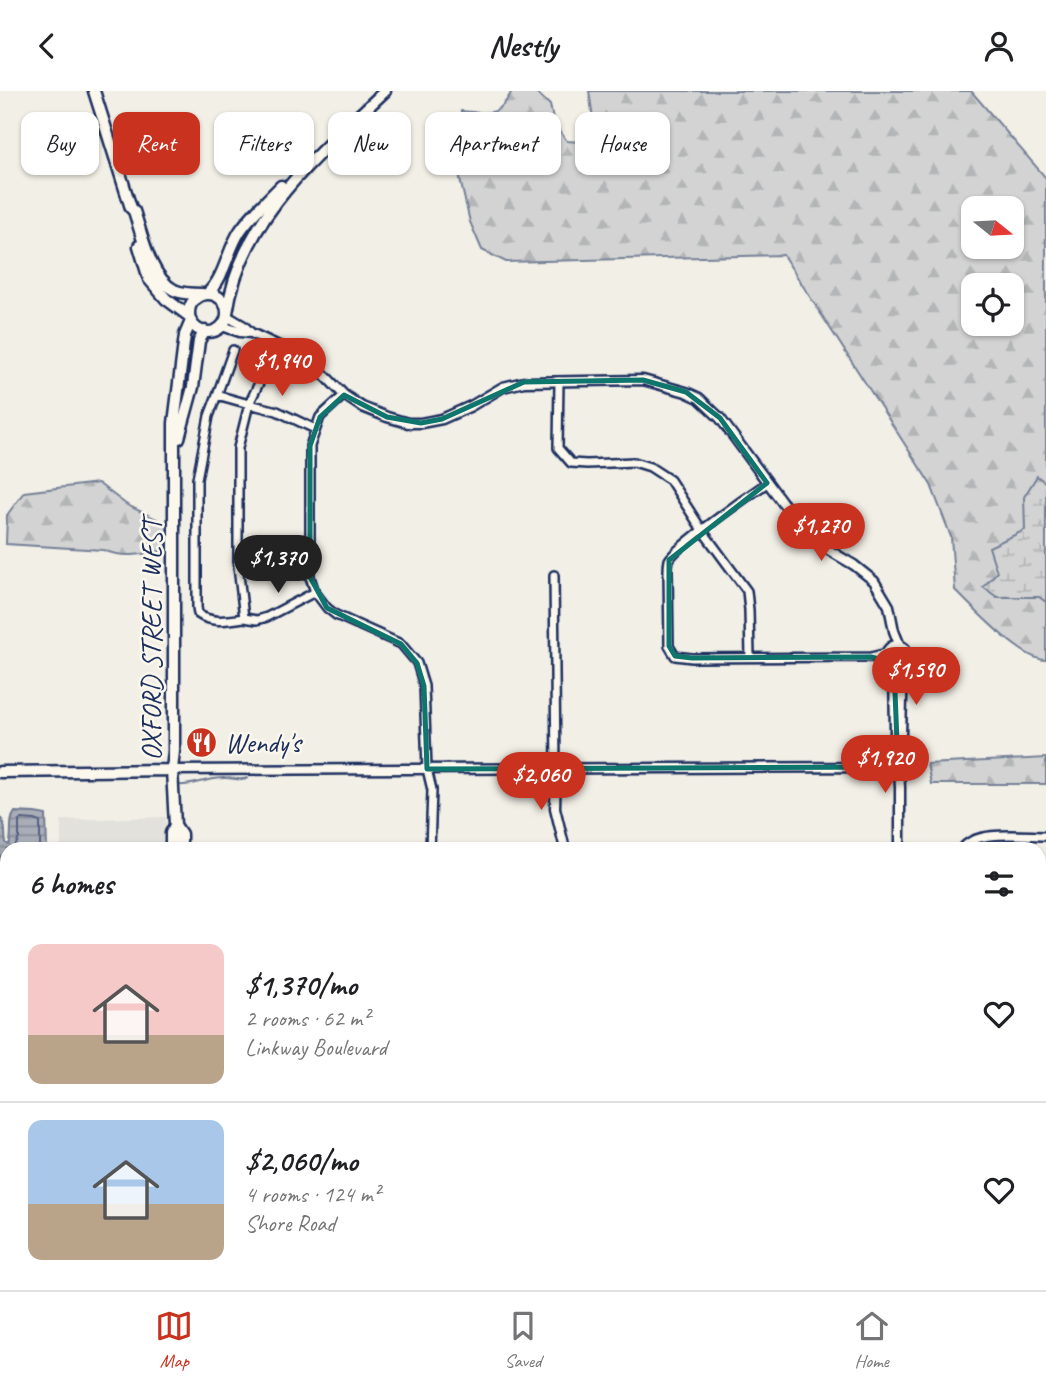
<!DOCTYPE html>
<html lang="en">
<head>
<meta charset="utf-8">
<style>
  body { margin:0; font-family:Caveat,sans-serif; background:#f6f6f6; color:#202124; height:100vh; display:flex; flex-direction:column; font-size:26px; white-space:nowrap }
  * { box-sizing:border-box; margin:0 }
  p { font-size:23px; color:#757577 }
  .icon { flex:none; width:38px; height:38px; fill:none; stroke:currentColor; stroke-width:2; stroke-linecap:round; stroke-linejoin:round }
  .map { position:relative; flex:1; overflow:hidden }
  .drawer { position:absolute; left:0px; top:751px; width:1046px; height:450px; display:flex; flex-direction:column; background:#fff; border-radius:21px 21px 0 0; box-shadow:0 2px 5px #0004 }
  .drawer>* { flex:none }
  .banner { position:absolute; left:21px; top:21px; width:1004px; height:63px; display:flex; gap:14px }
  .needle { width:46px; rotate:108deg }
  .buttons { position:absolute; left:961px; top:105px; display:grid; gap:14px }
  .buttons a { display:grid; place-items:center; width:63px; height:63px; border-radius:14px; background:#fff; box-shadow:0 2px 5px #0004; font-size:35px }
  .price { position:absolute; translate:-50% -60px; padding:0 16px; border-radius:24px; background:#c8321e; color:#fff; font-size:23px; line-height:46px; filter:drop-shadow(0 2px 4px #0008) }
  .price::after { content:''; position:absolute; left:50%; top:42px; width:21px; height:16px; margin-left:-10px; background:inherit; clip-path:polygon(0 0,100% 0,50% 100%) }
  .price.active { background:#222; color:#fff }
  ul { padding:0; list-style:none }
  li { display:flex; align-items:center; gap:21px; height:175px; padding:0 28px }
  li+li { border-top:2px solid #e0e0e0 }
  li span { display:grid; place-items:center; flex:none; width:196px; height:140px; border-radius:14px; color:#555 }
  li>.icon { margin-inline-start:auto }
  span .icon { width:84px; height:84px; fill:#fffc; stroke-width:1 }
  li b { font-size:30px }
  h2 { display:flex; justify-content:space-between; align-items:center; height:84px; padding:0 28px; font-size:30px }
  .pill { padding:0 24px; border-radius:14px; background:#fff; box-shadow:0 2px 5px #0004; font-size:24px; line-height:63px }
  .pill.active { background:#c8321e; color:#fff }
  header { display:flex; justify-content:space-between; align-items:center; height:91px; padding:0 28px; background:#fff; font-size:32px; font-weight:700 }
  .menu { display:flex; justify-content:space-around; align-items:center; height:98px; border-top:2px solid #e0e0e0; background:#fff; font-size:19px; color:#757577 }
  .menu a { display:grid; justify-items:center; gap:4px }
  .menu .active { color:#c8321e }
  .map>svg:first-child { display:block }
</style>
</head>
<body>
<header><svg class="icon" aria-label="back" viewBox="0 0 24 24"><path d="M15 5l-7 7 7 7"/></svg>Nestly<svg class="icon" aria-label="person" viewBox="0 0 24 24"><circle cx="12" cy="8" r="4"/><path d="M4 21q1-7 8-7t8 7"/></svg></header>
<div class="map">
<svg width="1046" height="1199" viewBox="0 0 1046 1199">
  <defs>
    <pattern id="forest-firs" width="22" height="20" patternUnits="userSpaceOnUse" patternTransform="scale(1.75)"><rect width="22" height="20" fill="#d2d3d2"/><path d="M5 1l3.5 6h-7zM16 11l3.5 6h-7z" fill="#b4b5b7"/></pattern>
    <pattern id="wetland-marsh" width="20" height="14" patternUnits="userSpaceOnUse" patternTransform="scale(1.75)"><rect width="20" height="14" fill="#d2d3d2"/><path d="M1 5h8M5 5V1M11 12h8M15 12V8" fill="none" stroke="#b4b5b7"/></pattern>
    <pattern id="park-crowns" width="20" height="18" patternUnits="userSpaceOnUse" patternTransform="scale(1.75)"><rect width="20" height="18" fill="#d2d3d2"/><path d="M2 6a3 3 0 1 1 6 0M12 15a3 3 0 1 1 6 0" fill="none" stroke="#b4b5b7"/></pattern>
    <pattern id="water-rules" width="6" height="5" patternUnits="userSpaceOnUse" patternTransform="scale(1.75)"><rect width="6" height="5" fill="#a9adb7"/><path d="M0 2.5h6" fill="none" stroke="#898d98"/></pattern>
  </defs>
  <rect width="100%" height="100%" fill="#f2efe6"/>
  <filter id="ink" filterUnits="userSpaceOnUse"><feTurbulence type="fractalNoise" baseFrequency=".0143" numOctaves="2"/><feDisplacementMap in="SourceGraphic" scale="14" xChannelSelector="R" yChannelSelector="G"/><feConvolveMatrix kernelMatrix="1 2 1 2 8 2 1 2 1" color-interpolation-filters="sRGB"/></filter>
  <g filter="url(#ink)">
    <path fill="#e2e1dc" d="M166,726l-1,32h-104v-29z"/>
    <path fill="url(#forest-firs)" stroke="#768198" stroke-width="2" fill-rule="evenodd" d="M512,0h23l15,14 4,18 13,18 14,1 13,-17 -5,-34h382l75,87v482c-24,0 -73,-52 -91,-70l-4,-53 -20,-52 -148,-230 -277,7 -24,-12 -12,-28 -10,-43 -1,-43 2,-25c27,2 37,8 51,-20zM973,117h39v39h-39zM973,194h39v39h-39z
      M98,392l29,22 42,20 -3,25c-21,4 -42,9 -63,0l-97,-6 1,-29 17,-23z
      M1046,667v26h-115l-4,-20z"/>
    <path fill="url(#wetland-marsh)" stroke="#768198" stroke-width="2" d="M1037,385l9,7v119l-7,-5h-42l-14,-10 14,-15 -8,-25 36,-17 -1,-33z"/>
    <path fill="url(#park-crowns)" stroke="#768198" stroke-width="2" d="M1040,942l6,6v142l-6,-1z"/>
    <path fill="url(#water-rules)" stroke="#707b93" stroke-width="2" d="M15,721l20,1 11,2 1,34h-40v25l-7,-7v-50c7,8 4,16 6,26l3,2c4,-11 -1,-24 6,-33z"/>
    <g fill="none" stroke-linecap="round" stroke-linejoin="round">
      <path stroke="#546182" stroke-width="2" d="M14,758l5,-11v-17l3,-2 13,1 5,2v27"/>
      <path stroke="#707b93" stroke-width="2" d="M509,675l1,-7
        M509,681v9
        M176,694c17,2 32,-8 50,-7 8,0 14,3 22,0"/>
      <defs>
        <path id="minor" d="M269,271l-20,42 28,7 38,18
          M559,290l-1,67 13,15 16,1 47,-2 16,5 20,13 32,50 45,61 2,19 1,47
          M217,304l-8,21 -12,63v128l1,7c14,10 31,6 46,4l-6,-52v-118l11,-44 -32,-9 16,-45
          M344,304l-24,22 -10,29v131l5,15 12,16 9,7 65,29 16,19 7,23 3,83 5,21 -2,59
          M767,392c-16,11 -92,64 -98,77 -1,4 -1,8 -1,11l1,75 6,10 17,2 179,-1 16,-4
          M554,484l2,194
          M244,527l13,2 10,-3 48,-25
          M871,566l16,4
          M962,758c13,-20 62,-13 84,-13
          M1040,857l6,3
          M1040,878l6,-11
          M2,1000l3,166 2,9
          M12,1194l1,5
          M1026,1194l8,2 4,3
          M342,1199v-5
          M701,1199l1,-5
          M774,1199l1,-5
          M951,1199l5,-5"/>
        <path id="tertiary" d="M227,225l17,10 7,7
          M222,235l18,6 11,1 60,28 33,34 18,12 25,10 21,6h13l21,-4 29,-13 32,-19 21,-5 119,-2 43,12 13,6 21,20 62,84 33,40 39,23 20,16 15,25 5,25 6,15
          M886 565a11 11 0 1 1 22 0a11 11 0 1 1-22 0Z
          M894,576l1,68 2,5 3,47v62
          M897,649l4,-6 2,-69
          M556,678l-1,39 10,41
          M172,679l726,-3
          M1040,924l6,5
          M0,1000h7
          M1040,1100l6,1
          M536,1199l1,-5"/>
        <path id="secondary" d="M94,0l37,117 3,3c8,24 16,66 40,79 8,4 19,4 28,4
          M139,155l10,33 17,20 23,17
          M208,202c17,-16 19,-42 32,-62 11,-16 27,-31 41,-45
          M189 222a19 19 0 1 1 38 0a19 19 0 1 1-38 0Z
          M227,222c14,-97 92,-159 158,-222
          M179,347l14,-51 6,-46 6,-10
          M0,681l172,-2
          M175,734l6,9v15
          M171,758v-16l4,-8 -3,-55 2,-19v-328l11,-88 6,-14
          M184,1194v5"/>
      </defs>
      <use href="#minor" stroke="#1b2f5e" stroke-width="12"/>
      <use href="#tertiary" stroke="#1b2f5e" stroke-width="13"/>
      <use href="#secondary" stroke="#1b2f5e" stroke-width="15"/>
      <use href="#minor" stroke="#fbf7ec" stroke-width="7"/>
      <use href="#tertiary" stroke="#fbf7ec" stroke-width="8"/>
      <use href="#secondary" stroke="#fbf7ec" stroke-width="10"/>
    </g>
  </g>
  <path fill="none" stroke="#0f766e" stroke-width="5" stroke-linejoin="round" d="M643,289l43,12 34,26 47,65 -98,77v86l6,10 17,2 179,-1 16,4 7,6 4,100 -471,2 -3,-83 -7,-23 -16,-19 -74,-36 -17,-31v-131l10,-29 24,-22 43,22 34,6 21,-4 82,-37z"/>
  <defs>
    <symbol id="restaurant-disc" viewBox="-11 -11 22 22"><circle r="9.5" fill="#c8321e" stroke="#fbf7ec"/><path d="M-5-6h1v4h1v-4h1v4h1v-4h1v5L-1.5 .5V6h-2V.5L-5-1ZM5-6V6H3V1.5H1.5Q1.5-4 5-6Z" fill="#fff"/></symbol>
  </defs>
  <g fill-rule="evenodd">
    <use href="#restaurant-disc" x="184" y="634" width="35" height="35"/>
  </g>
  <g text-anchor="middle" stroke-width="5" stroke-linejoin="round" paint-order="stroke">
    <g font-size="28" fill="#1b2f5e" stroke="#fbf7ec">
      <text transform="translate(151 549) rotate(-90)" y="10">OXFORD STREET WEST</text>
    </g>
    <g font-size="28" fill="#1b2f5e" stroke="#fbf7ec" text-anchor="start">
      <text x="225" y="661">Wendy's</text>
    </g>
  </g>
</svg>
<div class="buttons">
<a><svg class="needle" viewBox="-14 -14 28 28"><path d="M0-13l5 13h-10z" fill="#e53935"/><path d="M0 13l5-13h-10z" fill="#757577"/></svg></a>
<a><svg class="icon" aria-label="locate" viewBox="0 0 24 24"><circle cx="12" cy="12" r="6"/><path d="M12 2v4M12 18v4M2 12h4M18 12h4"/></svg></a>
</div>
<b class="price" style="left:282px;top:307px">$1,940</b>
<b class="price" style="left:821px;top:472px">$1,270</b>
<b class="price active" style="left:278px;top:504px">$1,370</b>
<b class="price" style="left:916px;top:616px">$1,590</b>
<b class="price" style="left:885px;top:704px">$1,920</b>
<b class="price" style="left:541px;top:721px">$2,060</b>
<div class="banner">
<a class="pill">Buy</a>
<a class="pill active">Rent</a>
<a class="pill">Filters</a>
<a class="pill">New</a>
<a class="pill">Apartment</a>
<a class="pill">House</a>
</div>
<section class="drawer">
<h2>6 homes<svg class="icon" aria-label="filters" viewBox="0 0 24 24"><path d="M4 7h16M4 17h16"/><circle cx="9" cy="7" r="2"/><circle cx="15" cy="17" r="2"/></svg></h2>
<ul>
<li><span style="background:linear-gradient(#f6c9c9 65%,#b9a48a 0)"><svg class="icon" aria-label="home" viewBox="0 0 24 24"><path d="M3 11l9-7 9 7M6 9v11h12V9"/></svg></span><div><b>$1,370/mo</b><p>2 rooms · 62 m²</p><p>Linkway Boulevard</p></div><svg class="icon" aria-label="heart" viewBox="0 0 24 24"><path d="M12 20l-8-8c-3-5 5-10 8-4 3-6 11-1 8 4z"/></svg></li>
<li><span style="background:linear-gradient(#a9c7e8 60%,#b9a48a 0)"><svg class="icon" aria-label="home" viewBox="0 0 24 24"><path d="M3 11l9-7 9 7M6 9v11h12V9"/></svg></span><div><b>$2,060/mo</b><p>4 rooms · 124 m²</p><p>Shore Road</p></div><svg class="icon" aria-label="heart" viewBox="0 0 24 24"><path d="M12 20l-8-8c-3-5 5-10 8-4 3-6 11-1 8 4z"/></svg></li>
</ul>
</section>
</div>
<nav class="menu">
<a class="active"><svg class="icon" aria-label="map" viewBox="0 0 24 24"><path d="M3 6l6-2 6 2 6-2v14l-6 2-6-2-6 2zM9 4v14M15 6v14"/></svg>Map</a>
<a><svg class="icon" aria-label="saved" viewBox="0 0 24 24"><path d="M7 4h10v16l-5-4-5 4z"/></svg>Saved</a>
<a><svg class="icon" aria-label="home" viewBox="0 0 24 24"><path d="M3 11l9-7 9 7M6 9v11h12V9"/></svg>Home</a>
</nav>
</body>
</html>
